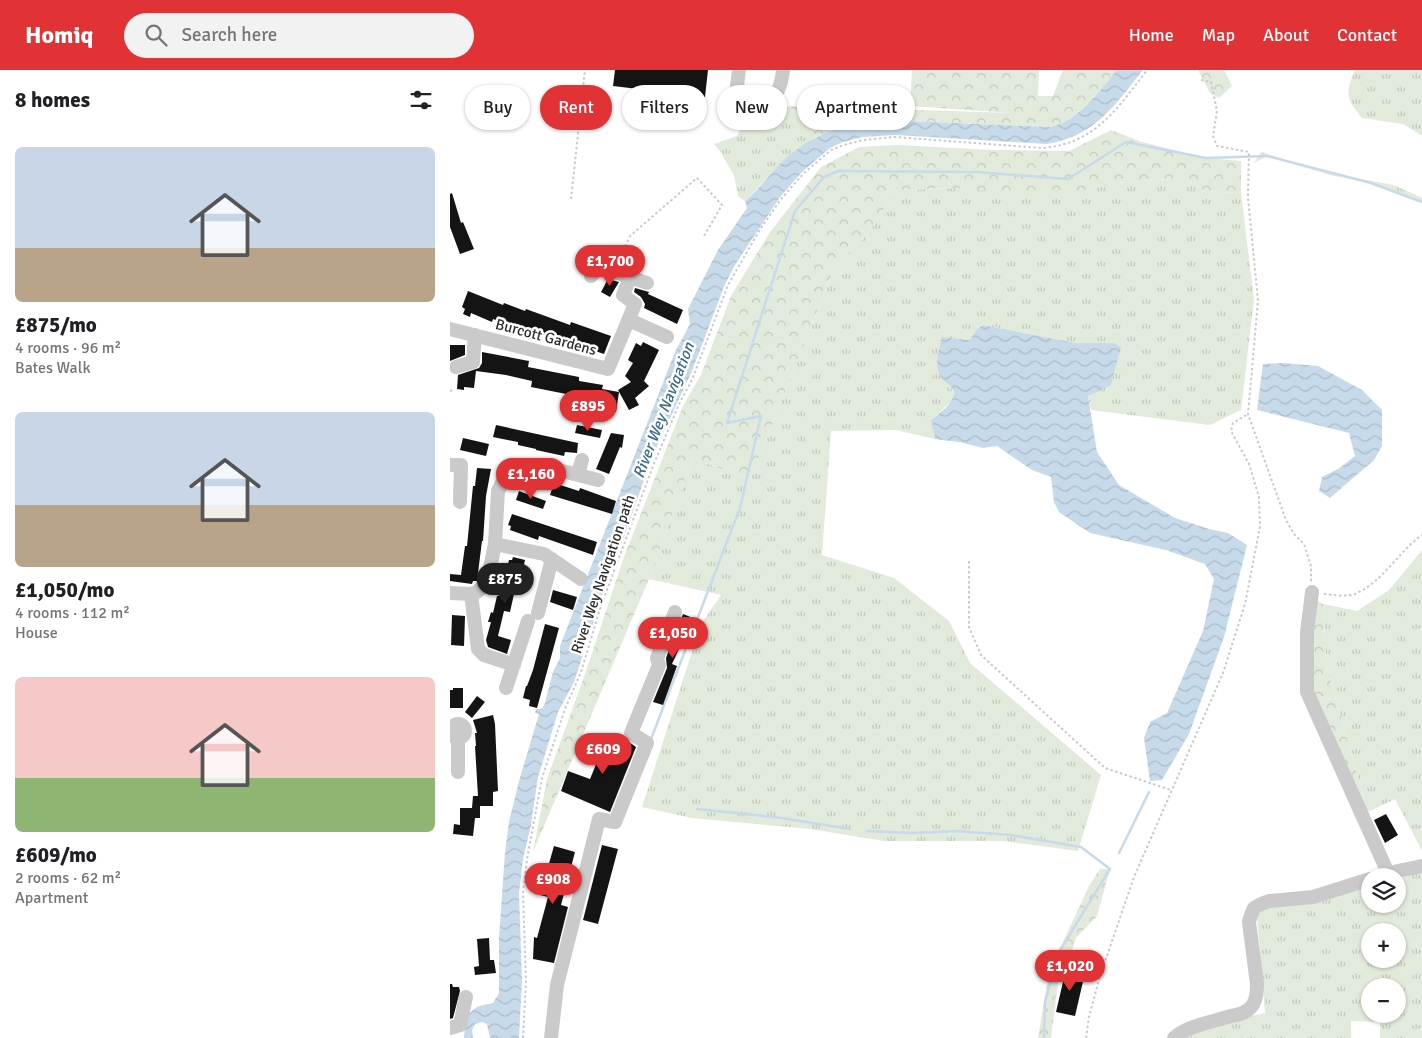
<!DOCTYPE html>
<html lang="en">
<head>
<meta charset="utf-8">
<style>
  body { margin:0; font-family:Signika,sans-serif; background:#f2f2f2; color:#202124; height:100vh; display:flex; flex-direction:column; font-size:19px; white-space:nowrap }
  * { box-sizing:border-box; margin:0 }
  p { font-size:16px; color:#757577 }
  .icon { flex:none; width:28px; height:28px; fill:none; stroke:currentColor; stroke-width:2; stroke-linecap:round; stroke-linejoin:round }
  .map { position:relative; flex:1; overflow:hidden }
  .drawer { display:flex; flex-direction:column; background:#fff; width:450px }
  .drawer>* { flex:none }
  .hud { position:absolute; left:15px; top:15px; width:475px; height:45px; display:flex; gap:10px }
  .tools { position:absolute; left:911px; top:798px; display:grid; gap:10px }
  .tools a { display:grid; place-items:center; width:45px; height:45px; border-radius:50%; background:#fff; box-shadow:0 1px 4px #0004; font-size:25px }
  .price { position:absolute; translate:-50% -42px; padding:0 11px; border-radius:18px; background:#e13235; color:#fff; font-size:16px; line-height:32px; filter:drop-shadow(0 1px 2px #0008) }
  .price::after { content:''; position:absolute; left:50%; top:30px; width:15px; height:11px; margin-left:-8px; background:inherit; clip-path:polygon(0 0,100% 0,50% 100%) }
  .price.current { background:#222; color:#fff }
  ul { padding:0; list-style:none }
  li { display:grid; align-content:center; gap:10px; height:265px; padding:0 15px }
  li span { display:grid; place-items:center; height:155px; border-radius:8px; color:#555 }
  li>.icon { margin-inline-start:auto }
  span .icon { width:90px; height:90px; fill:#fffc; stroke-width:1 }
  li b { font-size:21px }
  h2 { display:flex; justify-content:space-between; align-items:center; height:60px; padding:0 15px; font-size:21px }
  .pill { padding:0 18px; border-radius:22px; background:#fff; box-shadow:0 1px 4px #0004; font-size:18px; line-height:45px }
  .pill.current { background:#e13235; color:#fff }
  header { display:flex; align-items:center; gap:30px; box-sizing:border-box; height:70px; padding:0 25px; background:#e13235; color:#fff }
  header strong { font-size:24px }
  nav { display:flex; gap:28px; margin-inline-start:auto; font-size:18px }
  .search { width:350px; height:45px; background:#f2f2f2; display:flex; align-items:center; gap:12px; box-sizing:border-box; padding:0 18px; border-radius:28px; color:#757577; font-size:19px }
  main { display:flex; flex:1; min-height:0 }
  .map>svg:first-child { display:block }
</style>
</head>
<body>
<header>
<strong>Homiq</strong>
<div class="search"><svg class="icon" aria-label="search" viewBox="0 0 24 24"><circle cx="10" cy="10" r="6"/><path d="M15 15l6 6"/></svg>Search here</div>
<nav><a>Home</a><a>Map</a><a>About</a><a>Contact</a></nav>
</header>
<main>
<section class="drawer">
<h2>8 homes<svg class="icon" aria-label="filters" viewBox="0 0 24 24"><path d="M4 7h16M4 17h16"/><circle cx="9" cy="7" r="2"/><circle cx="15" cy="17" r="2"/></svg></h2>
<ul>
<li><span style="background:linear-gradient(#c9d6e8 65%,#b9a48a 0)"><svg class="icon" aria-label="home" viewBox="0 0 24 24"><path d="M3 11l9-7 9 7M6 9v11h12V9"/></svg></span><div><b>£875/mo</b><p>4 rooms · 96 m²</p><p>Bates Walk</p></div></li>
<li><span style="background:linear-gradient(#c9d6e8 60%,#b9a48a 0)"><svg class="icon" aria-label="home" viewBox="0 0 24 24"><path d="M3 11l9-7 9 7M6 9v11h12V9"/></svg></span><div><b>£1,050/mo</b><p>4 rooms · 112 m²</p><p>House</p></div></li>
<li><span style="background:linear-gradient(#f6c9c9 65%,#8fb573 0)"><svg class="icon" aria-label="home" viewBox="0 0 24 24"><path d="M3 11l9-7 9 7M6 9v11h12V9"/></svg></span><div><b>£609/mo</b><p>2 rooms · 62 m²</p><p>Apartment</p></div></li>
</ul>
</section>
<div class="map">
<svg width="972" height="968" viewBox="0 0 972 968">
  <defs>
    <pattern id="grass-tufts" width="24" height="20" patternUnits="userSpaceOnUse" patternTransform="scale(1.25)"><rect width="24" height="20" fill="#e2eadb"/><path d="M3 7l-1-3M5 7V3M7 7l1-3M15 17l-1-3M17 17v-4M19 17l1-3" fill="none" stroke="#c2c9bc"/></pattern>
    <pattern id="forest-crowns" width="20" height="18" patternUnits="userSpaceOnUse" patternTransform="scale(1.25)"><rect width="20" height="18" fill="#e2eadb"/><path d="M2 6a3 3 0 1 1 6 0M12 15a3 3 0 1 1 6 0" fill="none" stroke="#c2c9bc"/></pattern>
    <pattern id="water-waves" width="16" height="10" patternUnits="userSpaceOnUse" patternTransform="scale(1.25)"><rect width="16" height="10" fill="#c7daea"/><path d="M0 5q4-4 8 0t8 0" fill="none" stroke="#abbbc9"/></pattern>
  </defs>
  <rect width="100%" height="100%" fill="#fff"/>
  <path fill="url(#grass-tufts)" fill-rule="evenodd" d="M905,0h67v66l-19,-12 -41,-6c-16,-20 -17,-24 -7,-48z
    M339,36l27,31 -29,21 -42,43 -7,-5 -4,-21 -13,-22 -7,-9 23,-8 11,-23 34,-2z
    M811,82l68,21 65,12 28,13v4l-51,-19 -41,-8 -63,-19 -13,7z
    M734,108l21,13 36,2 13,106 -13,111 -31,15 -119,-15 -3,-14 25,-53h-37l-93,-18 -6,4 -7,11 -28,-3 -2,39c8,8 15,12 13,24l-22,20 4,19 -39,-9 -65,1 -9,124 72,23 55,43 21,42 131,112 -23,76 -75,-10h-119l-74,-12 -118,-11 -50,-11 59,-183 20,-29 -72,-16 44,-121 57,22 85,-213 34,-35 27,-42 60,-2 99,8 62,-13z
    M972,480v301l-27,-52 -27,13 -42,-148 -3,-60 34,7 32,-21z
    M972,802v166h-42v-16l-29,-1v17h-172l25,-11 61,-14 -8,-97 6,-9 107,-21v18h28v-25zM920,861h28v28h-28zM920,916h28v28h-28z"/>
  <path fill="url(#forest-crowns)" d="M462,0h127l-1,26h15l10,-26h54c-19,22 -38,50 -67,57l-163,-7 -39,4 -32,13 -27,-31 224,7 -103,-7z
    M748,0h26l8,16 -13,12 -9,-5z
    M661,60l31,12 63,16 36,3v32l-36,-2 -21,-13 -67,5 -62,14 -99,-9 -60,2 -27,42 -34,35 -85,213 -57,-22 -44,121 -116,273 14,-73 37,-102 40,-120 59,-151 18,-31 30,-79 39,-64 51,-65 38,-20 38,-2 97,5 75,1z
    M855,528l18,6 3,60 42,148 -13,5 -51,-122z
    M650,799h10l-13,47 -21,22 -10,31 -8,14 -7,55h-13l11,-66 40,-86z"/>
  <path fill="url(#water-waves)" d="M667,0h26c-29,36 -48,66 -96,74l-152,-9 -32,2 -20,5 -13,6 -28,24 -22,25 -45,68 -10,19 -33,87 -40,86 -23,66 -20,51 -35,108 -16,30 -20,65 -7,48 -8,34 -4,34 3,88 -3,57h-29l-3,-14 -5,-2 -7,2 -3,6 1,8h-9c1,-12 2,-28 16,-32 5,-2 8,-1 13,-3l6,-10v-55l6,-86 4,-30 10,-41 20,-67 -4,-1 1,-4h5l3,-3 9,-34 7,-14v-12l115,-294 15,-28 -2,-15 30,-59 29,-42 -2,-7c15,-13 26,-28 40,-42 29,-26 64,-38 102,-39l163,7c30,-7 48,-35 67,-57z
    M533,255l93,18h37l8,4 -10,38 -23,11 9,56 22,33 56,33 34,11 19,4 19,12 -23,92 -35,97 -27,46 -12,1 -6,-43 6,-16 17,-9 36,-82 11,-52 -9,-15 -39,-14 -76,-17 -31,-21 -5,-10 -3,-25 -19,-7 -35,-24 -14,2 -24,-6 -24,-3 -4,-19c8,-7 30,-20 20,-33 -3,-4 -9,-7 -11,-11 -6,-13 -1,-26 2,-39l28,3 7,-11z
    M833,293l35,3 44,24 20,20v36l-8,14 -44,38 -11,-7 3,-14 16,-8 17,-13 -6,-23 -92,-23 6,-46z"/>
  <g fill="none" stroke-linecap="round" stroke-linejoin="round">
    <path stroke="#c7daea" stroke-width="2.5" d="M201,669l89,-231 21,-92 -34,7 68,-212 29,-34 14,-6 138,1 92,7 58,-37 80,16 61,-2 104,27 51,19
      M247,739l78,8 75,12
      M417,761l45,2 45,-2 54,4 70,12 29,22 -51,83 -14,50 -1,36
      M669,783l30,-61"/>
  </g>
  <path fill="#141414" d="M165,0h93l-3,27 -92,-11z
    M2,123l9,30 2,-1 11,27 -14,5 -10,-27v-33z
    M158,209l11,3 -9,15 -9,-5z
    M185,218l14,4 -1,2 35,16 -6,14 -33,-16 1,-4 -4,-7 -7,-5z
    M18,221l35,14 1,-2 21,8 1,-2 44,16 1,-3 40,14 -7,18 -44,-15 -1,2 -43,-16 -1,3 -22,-9 -1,3 -21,-9 -1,4 -7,-3 2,-5 -3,-2z
    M193,272l16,8 -15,31 5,5 -14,12 4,7 -10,5 -11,-20 13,-8 -6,-6 8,-13 -5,-3 8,-17 5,3z
    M0,275h15v10l-15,6z
    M32,282l47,9 -1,6 51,10v4l24,4 -1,4 17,3 -3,20 -11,-2 1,-5 -26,-4 1,-4 -50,-10 1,-6 -26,-6 -30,-4 -2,17 -10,-1v3l-7,-1 1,-14 21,-7 3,-5z
    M46,355l82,18 -1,10 -12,-1 -1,4 -28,-6v-1l-18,-4v-3l-25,-5z
    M127,355l25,5 -2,8 -25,-5z
    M161,363l13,2 -2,13 -2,-1 -11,27 -13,-5z
    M13,368l26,6 -3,12 -26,-6z
    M27,398l14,1 -5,27 -3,45h-1l-5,40h-4l-1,3 -22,-3v-7l11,1 4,-29h2l6,-60h2z
    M104,413l25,8 1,-3 36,13 -4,13 -62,-19z
    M69,421l27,10 -3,8 -27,-9z
    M62,444l85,28 -4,13 -54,-19 -1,4 -28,-10 1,-4 -3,-1z
    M63,487l12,3 -8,35 -3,-1 -4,18 -6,-1 -6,25 13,4 -4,14 -19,-7 -2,-7 5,-18h-3l3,-10 2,1 4,-17h3l9,-36h3z
    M103,520l24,7 -4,13 -23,-8z
    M233,544l10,4 -21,46 5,2 -14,39 -10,-3 14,-34 -1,-10z
    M2,545l13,1 -1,30 -13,-1z
    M95,554l14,4 -22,80 -8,-2 1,-6 -7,-2 3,-12h1l6,-16z
    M3,618h10v20h-13v-18h3z
    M27,626l8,6 -13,16 -7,-6z
    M43,645l2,9 3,67 -5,1v14h-13v12h-5l-2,18 -20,-2 1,-10 6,1v-17h12l1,-12h5l-3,-50h1l-1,-13h2l-4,-13z
    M159,663l17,7 10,7 -26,65 -49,-21 7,-20 22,8z
    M936,744l12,21 -13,8 -11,-23z
    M152,775l16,4 -20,75 -15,-4z
    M104,776l21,6 -14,53 7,2 -14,56 -21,-4 1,-22 3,1 11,-41 -8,-2z
    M39,868l1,22h4l2,13 -21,2 -1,-8 5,-1 -2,-27z
    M616,899l19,4 -10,43 -19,-4z
    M0,914h2l1,3h6l1,4 -7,27 -3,1z"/>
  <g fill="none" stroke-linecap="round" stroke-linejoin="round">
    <path stroke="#cacaca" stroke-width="2" stroke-dasharray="2.5 2.5" stroke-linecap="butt" d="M751,10l10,2 6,29 -4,25 4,10 32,6 -1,45 10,104 -10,113 38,106 8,14 10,10 7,22v16
      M121,129l14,-129
      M169,190l11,-24 67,-58 25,27 -18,31
      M0,321l3,-1
      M519,491v66l12,28 124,113 66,22
      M874,524c9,1 22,3 31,0 28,-12 43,-42 67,-59
      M73,968l3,-56 -3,-89 4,-34 15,-81 23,-69 16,-37 19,-63 53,-143 27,-64 12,-22 36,-95 31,-54 22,-32 23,-26 27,-23 13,-5 19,-5 31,-3 148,11c53,-4 75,-39 105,-78
      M636,968l3,-21 11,-41 34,-99 89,-204 22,-69 15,-77 -1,-30 -10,-33 -18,-33 2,-8 15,-9"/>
    <path stroke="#cacaca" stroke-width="14" d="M289,0l-4,32c31,1 44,4 48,-32
      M141,206l9,-9 30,10
      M179,250l38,17
      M0,259l158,40 27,-65 -12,-9 7,-18 17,6
      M6,297l17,-5 2,-27
      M0,395h11l-1,37
      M128,404l4,-14
      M45,474l49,10 37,25
      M862,522l-5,40v60l81,181 -9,3
      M0,523l21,1 6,-2 10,-9 8,-39 3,-53 6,-12 12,-11 23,-3 59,15
      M21,524l7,55 6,6 30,10
      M88,543l14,-54
      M56,618l22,-67
      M1 661a7 7 0 1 1 14 0a7 7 0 1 1-14 0Z
      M8,668v34
      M938,803l34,-7
      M0,958l10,-3 6,-28
      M101,968l6,-53 42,-166 16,3 32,-79 -16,-10 28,-68 -2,-7 18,-46
      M724,968c15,-13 38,-16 57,-22 6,-1 13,-2 18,-7 7,-5 8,-16 8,-25l-8,-62 2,-7 3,-7 7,-4 8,-3 44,-4 57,-18"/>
  </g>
  <g text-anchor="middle" stroke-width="5" stroke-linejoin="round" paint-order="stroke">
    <g font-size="15" fill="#2d2d2d" stroke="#fff">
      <text transform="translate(96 267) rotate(15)" y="5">Burcott Gardens</text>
      <text transform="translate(153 504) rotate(-71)" y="5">River Wey Navigation path</text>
    </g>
    <g font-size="16" font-style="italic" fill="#3d698d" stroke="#fff">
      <text transform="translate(213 340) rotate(-69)" y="6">River Wey Navigation</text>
    </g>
  </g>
</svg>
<div class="tools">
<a><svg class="icon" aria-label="layers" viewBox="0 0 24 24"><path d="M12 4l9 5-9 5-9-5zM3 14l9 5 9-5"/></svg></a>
<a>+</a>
<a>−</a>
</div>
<b class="price" style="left:160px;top:217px">£1,700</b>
<b class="price" style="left:138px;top:362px">£895</b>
<b class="price" style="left:81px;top:430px">£1,160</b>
<b class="price current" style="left:55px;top:535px">£875</b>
<b class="price" style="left:223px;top:589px">£1,050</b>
<b class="price" style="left:153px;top:705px">£609</b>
<b class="price" style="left:103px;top:835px">£908</b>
<b class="price" style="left:620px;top:922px">£1,020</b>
<div class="hud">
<a class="pill">Buy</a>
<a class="pill current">Rent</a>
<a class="pill">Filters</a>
<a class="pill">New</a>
<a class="pill">Apartment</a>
</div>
</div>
</main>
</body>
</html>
